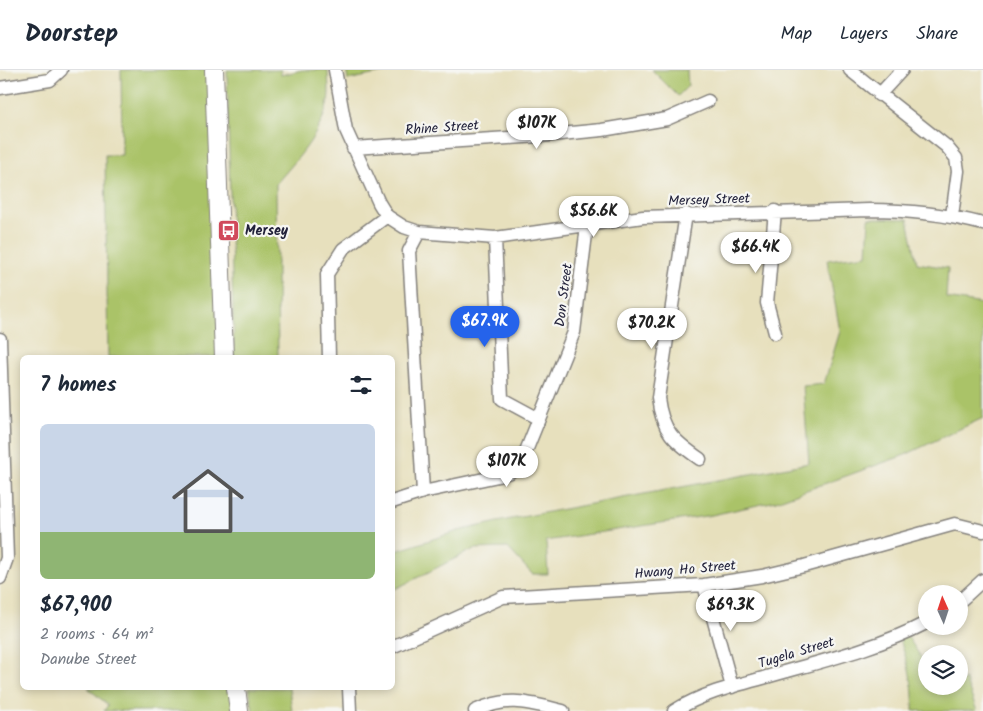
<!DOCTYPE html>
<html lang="en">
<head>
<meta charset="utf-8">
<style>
  body { margin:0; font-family:Kalam,sans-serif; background:#f6f6f7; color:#1f2937; height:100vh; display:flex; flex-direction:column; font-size:19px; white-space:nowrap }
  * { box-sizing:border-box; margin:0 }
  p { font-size:16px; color:#747a83 }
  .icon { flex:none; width:28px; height:28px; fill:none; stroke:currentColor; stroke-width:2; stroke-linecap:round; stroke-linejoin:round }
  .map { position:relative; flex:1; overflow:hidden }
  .panel { position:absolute; left:20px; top:285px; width:375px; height:335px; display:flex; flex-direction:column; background:#fff; border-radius:8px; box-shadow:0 2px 8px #0003 }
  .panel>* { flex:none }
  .needle { width:32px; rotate:357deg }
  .fabs { position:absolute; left:918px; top:515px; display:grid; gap:10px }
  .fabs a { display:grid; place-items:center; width:50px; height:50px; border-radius:50%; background:#fff; box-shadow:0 2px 8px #0003; font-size:25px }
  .price { position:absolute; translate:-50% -42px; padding:0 11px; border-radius:18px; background:#fff; color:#222; font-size:16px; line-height:32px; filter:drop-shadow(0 1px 2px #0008) }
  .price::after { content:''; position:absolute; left:50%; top:30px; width:15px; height:11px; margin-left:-8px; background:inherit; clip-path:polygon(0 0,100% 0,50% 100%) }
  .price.current { background:#2563eb; color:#fff }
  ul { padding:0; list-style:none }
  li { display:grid; align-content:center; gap:10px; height:265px; padding:0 20px }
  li+li { border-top:1px solid #e0e1e3 }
  li span { display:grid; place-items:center; height:155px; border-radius:8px; color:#555 }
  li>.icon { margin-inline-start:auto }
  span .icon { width:90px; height:90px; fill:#fffc; stroke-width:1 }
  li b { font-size:21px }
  h2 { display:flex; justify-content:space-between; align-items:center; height:60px; padding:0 20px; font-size:21px }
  header { display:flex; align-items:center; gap:30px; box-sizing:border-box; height:70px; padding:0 25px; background:#fff; border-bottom:1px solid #e0e1e3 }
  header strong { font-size:24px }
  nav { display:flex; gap:28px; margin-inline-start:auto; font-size:18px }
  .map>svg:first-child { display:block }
</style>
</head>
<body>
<header>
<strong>Doorstep</strong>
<nav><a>Map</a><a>Layers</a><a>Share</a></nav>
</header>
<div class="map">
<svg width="983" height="641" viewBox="0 0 983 641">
  <rect width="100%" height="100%" fill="#f6f6f2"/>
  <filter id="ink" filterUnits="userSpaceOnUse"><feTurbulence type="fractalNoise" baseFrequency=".02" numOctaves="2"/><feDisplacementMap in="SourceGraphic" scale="10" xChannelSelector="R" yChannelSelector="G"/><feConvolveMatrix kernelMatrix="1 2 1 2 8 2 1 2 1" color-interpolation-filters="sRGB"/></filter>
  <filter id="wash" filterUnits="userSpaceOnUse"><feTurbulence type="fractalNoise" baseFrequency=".0096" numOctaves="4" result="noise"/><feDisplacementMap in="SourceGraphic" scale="20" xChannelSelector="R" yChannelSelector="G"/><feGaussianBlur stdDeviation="1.12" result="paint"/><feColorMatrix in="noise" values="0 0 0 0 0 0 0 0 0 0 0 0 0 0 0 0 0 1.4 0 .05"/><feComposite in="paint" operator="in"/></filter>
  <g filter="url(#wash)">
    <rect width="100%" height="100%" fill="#e7e0bd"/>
    <path fill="#aac368" stroke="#667252" d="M121,0h93l10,287h-116l-3,-202h17z
      M227,0h54v5l21,-5h26c0,10 2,22 0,31 -7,34 -31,58 -52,83l2,173h-44z
      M346,0h50l-48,10z
      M652,0h35l1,16 -10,10z
      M869,148l39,1 9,44 31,5 -2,30 37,6v114l-78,37 -129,46 -64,14 -166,26 2,33h-16l-24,-26 -34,1 -81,41v-38l65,-21 53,-12 298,-56 -6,-77 21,-2 16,-53 -13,-71 40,-5z
      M906,564l20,31v21h14l4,6 9,-6h6v-3l6,-4 12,32h-64c2,-25 -6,-51 -14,-74z
      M88,618h148l3,23h-135l4,-6z
      M249,618h40l3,23h-39z"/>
  </g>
  <g filter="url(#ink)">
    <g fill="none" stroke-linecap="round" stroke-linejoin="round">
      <defs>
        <path id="minor" d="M335,0l11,60 33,73 8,13 17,11 15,5 76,6 148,-21 226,-7c39,0 76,4 114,14
          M850,0l96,76 10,12 2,13 -6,45
          M0,18l50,-8 11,-10
          M879,25l23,-25
          M353,78l187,-12 62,-6 65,-11 41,-18
          M775,141l-8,92 8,30
          M686,144l-28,184c4,33 16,43 42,61
          M419,162l-10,19 14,241
          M495,168l7,161 37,20
          M0,269l7,219 -7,20
          M329,288l-2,-84 16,-25 44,-33
          M392,432l31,-10 75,-16 12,-4 12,-11 52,-129 13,-106
          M704,515l28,102
          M959,532l24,-22
          M392,577l111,-50 201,-12 58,-9 42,-10 151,-42 28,7
          M349,618l1,23
          M475,641c33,-16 54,-8 88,0
          M674,641c27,-17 59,-25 89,-33 55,-16 113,-29 163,-55"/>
        <path id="secondary" d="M214,0l10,288
          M236,618l3,23"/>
      </defs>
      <use href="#minor" stroke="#84817c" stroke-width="15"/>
      <use href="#secondary" stroke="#84817c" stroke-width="20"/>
      <use href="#minor" stroke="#fff" stroke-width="12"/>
      <use href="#secondary" stroke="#fff" stroke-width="18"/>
    </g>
  </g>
  <defs>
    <symbol id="bus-square" viewBox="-11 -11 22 22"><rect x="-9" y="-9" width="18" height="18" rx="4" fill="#d1495b" stroke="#f6f6f2"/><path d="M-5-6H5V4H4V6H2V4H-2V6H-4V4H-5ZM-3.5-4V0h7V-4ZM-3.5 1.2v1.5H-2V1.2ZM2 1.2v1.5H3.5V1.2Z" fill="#fff"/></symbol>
  </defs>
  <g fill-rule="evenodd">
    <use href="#bus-square" x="216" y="148" width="25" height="25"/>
  </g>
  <g text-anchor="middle" stroke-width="4.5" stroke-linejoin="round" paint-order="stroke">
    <g font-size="14" fill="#22223b" stroke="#f6f6f2">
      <text transform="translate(442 57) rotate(-4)" y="5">Rhine Street</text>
      <text transform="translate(709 129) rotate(-2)" y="5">Mersey Street</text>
      <text transform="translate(563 225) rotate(-83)" y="5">Don Street</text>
      <text transform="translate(685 499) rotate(-5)" y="5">Hwang Ho Street</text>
      <text transform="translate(796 582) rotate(-17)" y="5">Tugela Street</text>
    </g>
    <g font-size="14" font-weight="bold" fill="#22223b" stroke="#f6f6f2" text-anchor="start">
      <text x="245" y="165">Mersey</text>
    </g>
  </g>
</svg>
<div class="fabs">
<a><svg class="needle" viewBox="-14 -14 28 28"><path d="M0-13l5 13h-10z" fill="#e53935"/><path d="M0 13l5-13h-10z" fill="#747a83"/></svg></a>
<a><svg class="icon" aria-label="layers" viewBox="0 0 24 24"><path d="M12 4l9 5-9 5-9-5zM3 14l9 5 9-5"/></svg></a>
</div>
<b class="price" style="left:537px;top:80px">$107K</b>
<b class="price" style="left:594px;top:168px">$56.6K</b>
<b class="price" style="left:756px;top:204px">$66.4K</b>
<b class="price current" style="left:485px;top:278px">$67.9K</b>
<b class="price" style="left:652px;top:280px">$70.2K</b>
<b class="price" style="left:507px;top:418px">$107K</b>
<b class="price" style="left:731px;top:562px">$69.3K</b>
<section class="panel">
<h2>7 homes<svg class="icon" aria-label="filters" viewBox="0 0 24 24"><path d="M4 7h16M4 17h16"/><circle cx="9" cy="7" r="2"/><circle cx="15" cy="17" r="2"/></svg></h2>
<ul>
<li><span style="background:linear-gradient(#c9d6e8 70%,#8fb573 0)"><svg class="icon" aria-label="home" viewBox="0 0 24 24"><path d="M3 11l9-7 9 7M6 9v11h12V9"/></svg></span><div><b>$67,900</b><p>2 rooms · 64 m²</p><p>Danube Street</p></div></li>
</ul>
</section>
</div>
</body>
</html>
